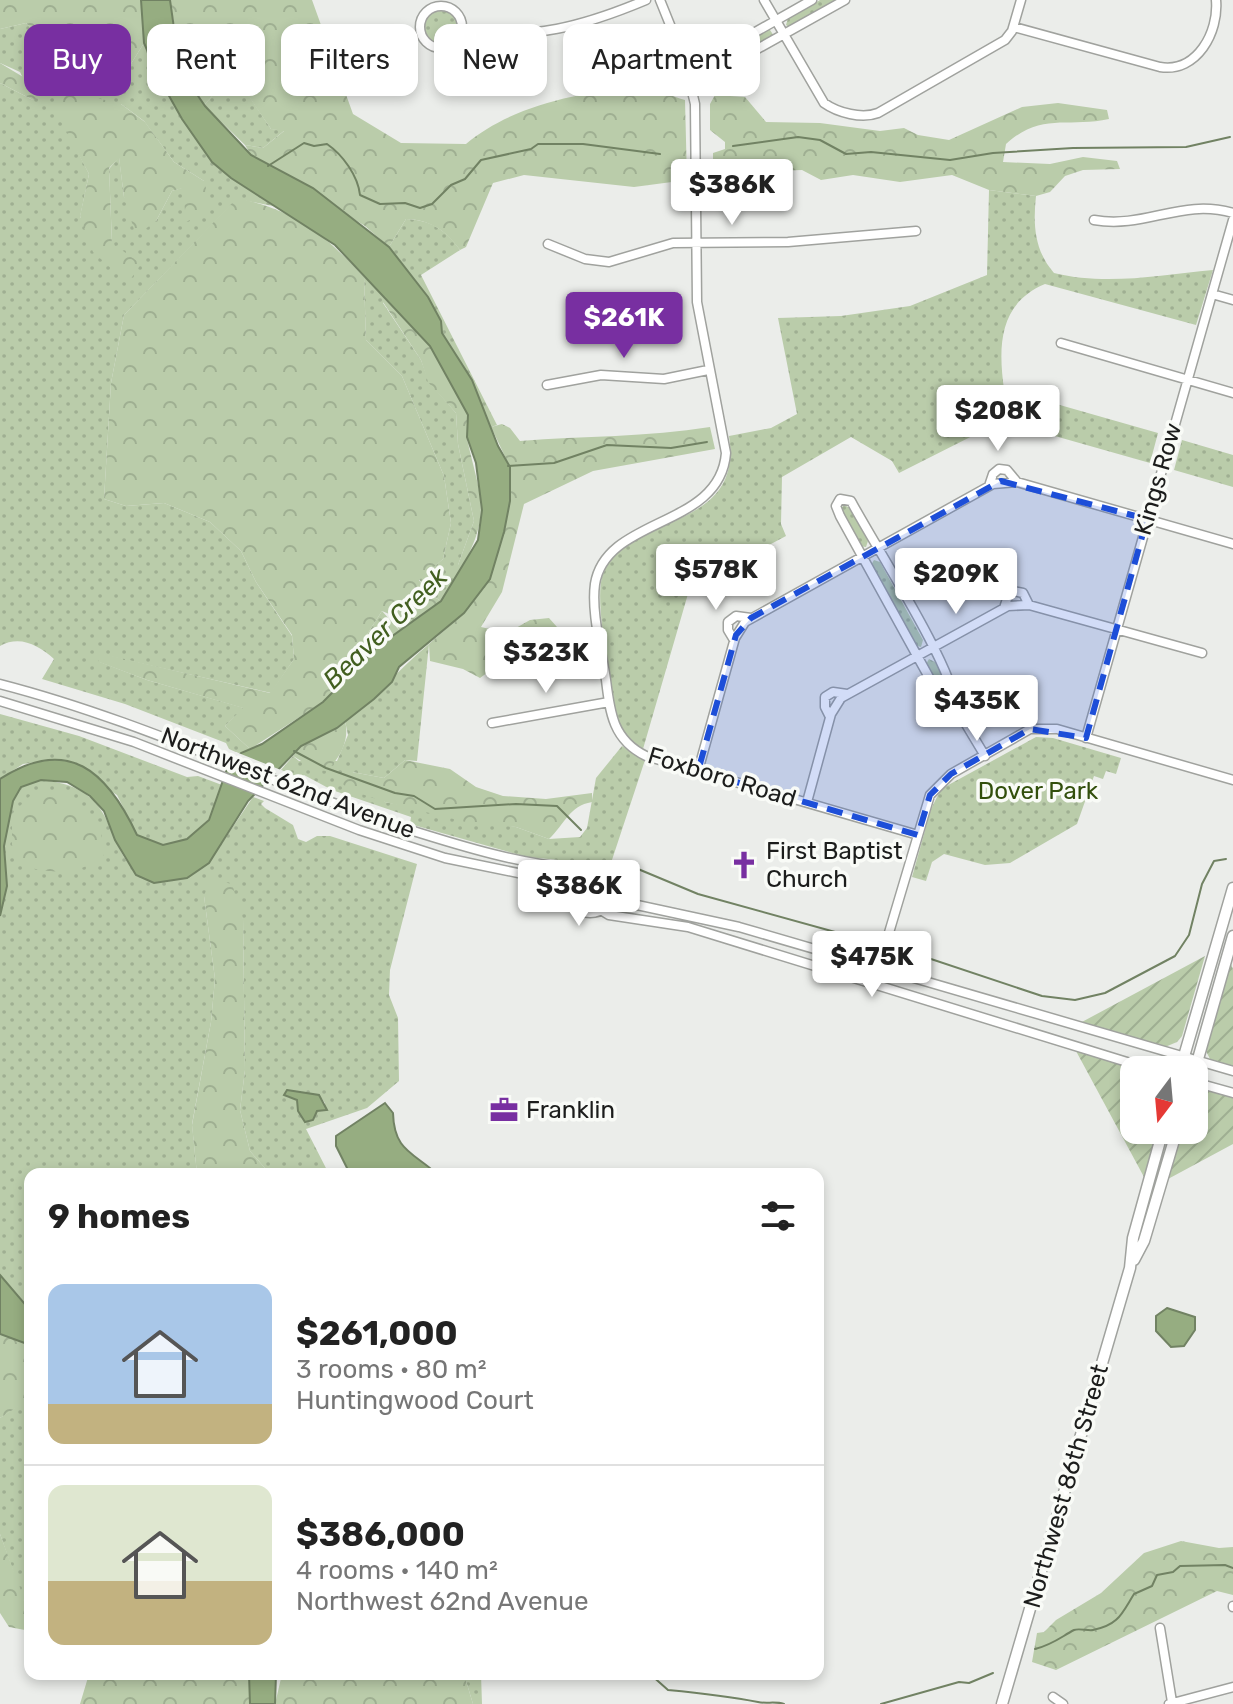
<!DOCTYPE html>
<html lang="en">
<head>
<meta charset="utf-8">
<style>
  body { margin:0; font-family:Rubik,sans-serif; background:#f6f6f6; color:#222; height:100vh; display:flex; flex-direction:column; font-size:30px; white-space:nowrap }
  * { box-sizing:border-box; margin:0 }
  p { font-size:26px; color:#767676 }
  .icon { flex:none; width:44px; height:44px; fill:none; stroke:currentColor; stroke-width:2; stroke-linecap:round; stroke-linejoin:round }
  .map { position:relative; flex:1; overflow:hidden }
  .panel { position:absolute; left:24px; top:1168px; width:800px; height:512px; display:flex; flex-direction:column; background:#fff; border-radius:16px; box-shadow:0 4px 12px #0003 }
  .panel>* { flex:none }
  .top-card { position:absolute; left:24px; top:24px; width:800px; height:72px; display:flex; gap:16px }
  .needle { width:52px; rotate:196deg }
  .fabs { position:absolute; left:1120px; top:1056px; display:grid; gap:16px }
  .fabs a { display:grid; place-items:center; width:88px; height:88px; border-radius:16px; background:#fff; box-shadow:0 4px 12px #0003; font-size:40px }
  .price { position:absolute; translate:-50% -68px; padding:0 18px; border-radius:8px; background:#fff; color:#222; font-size:26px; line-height:52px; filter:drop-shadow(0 2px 4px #0008) }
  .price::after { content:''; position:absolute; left:50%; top:48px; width:24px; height:18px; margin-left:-12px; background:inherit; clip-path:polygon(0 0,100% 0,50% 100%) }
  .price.current { background:#782fa1; color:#fff }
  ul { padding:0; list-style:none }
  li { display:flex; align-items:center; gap:24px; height:200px; padding:0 24px }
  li+li { border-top:2px solid #e0e0e0 }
  li span { display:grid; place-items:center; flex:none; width:224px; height:160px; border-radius:16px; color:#555 }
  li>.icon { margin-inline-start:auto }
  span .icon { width:96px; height:96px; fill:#fffc; stroke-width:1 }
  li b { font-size:34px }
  h2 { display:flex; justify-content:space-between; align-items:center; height:96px; padding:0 24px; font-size:34px }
  .pill { padding:0 28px; border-radius:16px; background:#fff; box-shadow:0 4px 12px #0003; font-size:28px; line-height:72px }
  .pill.current { background:#782fa1; color:#fff }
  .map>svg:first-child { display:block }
</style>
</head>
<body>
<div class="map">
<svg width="1233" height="1704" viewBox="0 0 1233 1704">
  <defs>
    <pattern id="grass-dots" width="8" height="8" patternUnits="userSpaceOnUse" patternTransform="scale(2)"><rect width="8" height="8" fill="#baccaa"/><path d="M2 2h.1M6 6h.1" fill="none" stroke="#9faf92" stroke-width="1.8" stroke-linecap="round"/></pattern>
    <pattern id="forest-crowns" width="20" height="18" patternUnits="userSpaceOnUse" patternTransform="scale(2)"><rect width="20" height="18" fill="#baccaa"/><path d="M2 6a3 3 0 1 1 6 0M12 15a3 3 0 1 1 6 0" fill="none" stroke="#9faf92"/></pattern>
    <pattern id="garden-furrows" width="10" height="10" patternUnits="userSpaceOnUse" patternTransform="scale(2)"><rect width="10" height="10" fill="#baccaa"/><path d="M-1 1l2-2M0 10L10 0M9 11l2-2" fill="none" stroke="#9faf92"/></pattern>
  </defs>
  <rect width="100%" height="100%" fill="#ebedea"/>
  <path fill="url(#grass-dots)" fill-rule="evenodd" d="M820,0h20l-51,27 -3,-2 2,-7z
    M424 28a17 17 0 1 1 34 0a17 17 0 1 1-34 0Z
    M26,23c11,11 19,32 31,40 18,14 46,15 67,12l20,-32 38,76 49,59 47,29 -41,-8 -113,116 -13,68 -7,116 22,7 38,-3 46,19 31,29 15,31 36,54 2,23 -23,34 -175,-40 4,9 47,18 97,28 -19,18 25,23 -10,5 -11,-5 -3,-6 -101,-39 -83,-25 12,-20c-16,-14 -34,-24 -54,-13v-563l33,17 -13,-28 -20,-9v-34zM121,104l23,17 30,41 30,19 -32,10 -16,30 -32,-24 -5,-40 -10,12 3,74 -32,-26 9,-43 -12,-24z
    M766,30h4l4,6 -33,16 1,-8z
    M245,90l26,39 14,1 -22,18 -18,-3 -41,-40 12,-13z
    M989,190l47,6c-3,28 -2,54 18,77 52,13 106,2 159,-3l-17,55 -151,-41c-46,19 -47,62 -41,105l154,44 -8,30 -148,-42 -103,52 -7,-12 -41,-24 -69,40 -1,47 5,12 -96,51 -47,162c-15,-9 -22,-18 -27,-35 -4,-32 -23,-113 -13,-140 24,-62 141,-41 126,-138l42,-8 26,-14 -19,-96 63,-2 69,-10 77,-31z
    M406,219c25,1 40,11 54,31l-39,25 76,150 -6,2 -19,-47 -30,-47 -1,-12 -13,-24 -39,-50z
    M364,277l23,21 -4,5 38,57 8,22 27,31 2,31 16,77 -16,44v10l-17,26 -13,-8 -9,-14 24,-20 8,-36 -7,-47 -42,-100 -36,-36z
    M1182,440l51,15v32l-59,-17z
    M844,505l6,3 18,33 -2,6 -7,-1 -19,-36z
    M874,560l6,2 43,78 -2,7 -7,-2 -43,-80z
    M382,611l18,20 -23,16 -11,-11z
    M429,644l-12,117 -12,-1 -21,18 -32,-6 33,30 131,25 33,12 31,-2 7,-9 9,-50 26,-32 23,14 -36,109 -18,-6 -64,-6 -117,-33 1,-7 -79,-27 -28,-15 -4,3 -19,-8 12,-14 6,5h38l11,-26 -3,-14c31,-24 54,-52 84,-77z
    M929,659l6,3 16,28 -2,6 -7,-1 -16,-31z
    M0,714l79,22 108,41 11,-1 24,9c-4,11 -7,26 -14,35 -17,24 -47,32 -71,15l-20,-40 -58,-36 -36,5 -23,15z
    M1036,737l17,1 68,20 -5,16 -10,-3 -3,8 -9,-3 -17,48 -67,39 -25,2 -41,-11 -12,8 -6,19 -14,-4 19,-68 10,-20z
    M41,780c89,8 54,76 113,103l68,-40 31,-46 11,4 -3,3 4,4 28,17 5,14 8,3 11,-6h13l87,28 -27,106 -1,25 9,23 1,63 -32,27 -61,21 23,45h-59l-20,-23 -10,-41 5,-40 -2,-151 -39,-23 11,83 -4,43 -19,102 5,50h-167v136l-30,-35v-359l7,-30 -3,-40 9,-45 8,-14zM319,1095l6,8 -1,8h-7l-5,5 -15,-10v-6l-10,-3z
    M22,1403l8,8v208l-30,-85v-116z
    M464,1674h17l1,30h-9z"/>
  <path fill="url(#forest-crowns)" d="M0,0h141l3,43 -20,32c-21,3 -49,2 -67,-12 -12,-8 -20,-29 -31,-40l-26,6z
    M170,0h142l41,114 48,29 65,1c43,-37 114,-53 171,-56 15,-1 34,8 48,12l2,80 -53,7 -110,-12 -31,8 -27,64 -6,3c-14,-19 -29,-30 -54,-31l-17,28 -24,-21 -114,-71 -6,-10 18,3 21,-17 -13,-2 -26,-38 -29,1 -12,13c-22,-35 -27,-65 -34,-105z
    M0,63l38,23 3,10 -8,4 -33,-17z
    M65,90l56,14 24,18 29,40 30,19 5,29 -23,12 -3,-34 -11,3 -16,30 -20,15 -12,-39 -5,-39 -10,10 3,75 29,21 -13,19 -35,-31 -13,-36 9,-42 -34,-64z
    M715,95l30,2 21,25 54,1 60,8 24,-3 14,7 31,5 73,-33 36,-4 49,7 2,9c-41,9 -68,-7 -103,25l-3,18 47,2 33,-7 34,4 3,8 -37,1 -18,6 -15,16 -14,4 -47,-6 -37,-15 -52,7 -47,-7 -32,5 -19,-10 -79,3 -10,-3v-17l12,-4v-7l-15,-12v-26z
    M237,198c60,13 86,35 127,79l2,63 36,36 42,100 7,47 -8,36 -24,21 9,13 13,8 -41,30 -11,-17 -7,-3 -16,25 11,11 -54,55 -73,47 -25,-23 18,-18 -96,-28 -48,-18 -4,-10 175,41 24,-34 -2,-24 -36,-53 -15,-31 -31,-29 -46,-19 -38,3 -22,-7 7,-116 13,-68z
    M387,298c25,25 74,81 81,117 2,7 -2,16 -1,24 15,65 25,74 -9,136v-10l16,-44 -16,-77 -2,-31 -28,-31 -7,-22 -38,-58z
    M502,424l8,4 10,13c63,-5 128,-4 190,-14l5,22 -122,22 -69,33 -22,88 -21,35 26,6 23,-13 19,-2 8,9 -6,24 -40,4 -31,23 -17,-9 -33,-8 -1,-17 35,-31 26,-34 14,-47 6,-31v-34l-19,-40z
    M345,721c5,19 -5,38 -19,50l-12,-2 -21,-13 8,-10z
    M405,760l45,9 26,18 27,9 43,3 46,-6v9c-23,4 -27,22 -43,37l-33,-12 -46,-4 -85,-21 -32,-11 -12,-8 11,-11 32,6z
    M32,794h36l32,31 4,30c-23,20 -49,19 -78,12l-14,-22v-31z
    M210,879l22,5 11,35 2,151 -5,40 10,41 20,23h-73l-5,-49 19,-103 4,-43 -11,-83z
    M0,1334l30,11v66l-8,-7 -22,14z
    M0,1534l23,62 7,35 -21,-4 -9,-14z
    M1181,1541l38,7 14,-1v48l-16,-4 -161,79 -24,-8 5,-29 7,-1 12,-12 45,-27 43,-40z
    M89,1674h160l1,30h-170z
    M282,1674h182l9,30h-198z"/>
  <path fill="url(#garden-furrows)" d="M1205,956l-23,80 -5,6 -12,5 -85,-24z
    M1230,962l3,7v99l-22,-7 -6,-12z
    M1076,1051l62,19h-4v60h24l-14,47z
    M1206,1090l27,7v47l-65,35 13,-49h13v-35z"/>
  <path fill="#96ad81" stroke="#718263" stroke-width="2" d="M141,0h29l7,49 11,32 17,25 46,49 62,33 76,59 39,50 13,24 1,12 30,47 26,66 12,21v34l-6,31 -14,47 -26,34 -65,54 -7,15 -18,17 -37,29 -36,18 -53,55 -39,62 -22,15 -33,5 -18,-8 -21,-35 -11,-29 -14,-15 -23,-14 -26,-2 -20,7 -8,14 -9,45 3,40 -7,30v-137c68,-44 107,-8 137,56l26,10 24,-6 22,-19 18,-51 14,-16 21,-9 61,-42 54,-55 64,-46 37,-61 4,-30 -6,-47 -9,-26 1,-22 -38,-69 -95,-101 -104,-67 -19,-16 -30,-43 -23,-41 -15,-35z
    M287,1090l32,5 8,15 -10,1 -4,9 -8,2 -7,-11 -1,-11 -13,-5z
    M385,1103l8,10c1,38 20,39 44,61h-87l-14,-28v-10z
    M0,1275l30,35v35l-30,-11z
    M1167,1308l28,9v13l-11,16 -13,1 -15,-16v-15z
    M249,1674h27l-1,30h-25z"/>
  <path fill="#ebedea" d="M236,752l45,18 4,2 -4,3 -48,-19z"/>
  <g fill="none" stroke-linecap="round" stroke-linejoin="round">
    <path stroke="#718263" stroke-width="2" d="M733,146l65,-9 22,3 26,14 25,-2 79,8 43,-7 80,-5 113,-1 44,-10
      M268,166l36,-23 10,3 13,-2c16,11 31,32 33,51l20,9 25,-1 15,5 12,-4 19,-19 14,-6 16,-19 50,-11 7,-5h45l77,10
      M508,466l46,-3 53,-18 64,3 36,-6
      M294,751l32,17 69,25 19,3 21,13 81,-5 41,2 24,24
      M638,869l60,25 166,46
      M901,949l141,47 33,4 30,-7 70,-37 14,-21 13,-51 12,-23 12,-2
      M1035,1649c17,-4 26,-12 39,-19 5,-2 14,1 19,0 26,-5 29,-17 41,-36l18,-8 5,-11 16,-3 7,-6 45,-1 8,3
      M650,1674l18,16c31,3 59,6 90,12 9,2 17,-1 26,2
      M881,1704l78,-22 10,1 24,-10"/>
    <defs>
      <path id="minor" d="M660,0l25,62 10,42 2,198 29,151c-6,76 -120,63 -131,131 -4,29 7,67 11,96 4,33 7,60 40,76l272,79
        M764,0l60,103c14,10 38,16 54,10l127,-73 7,-9 9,-31
        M420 27a21 21 0 1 1 42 0a21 21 0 1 1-42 0Z
        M1014,27l146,40c37,6 59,-35 56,-67
        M463,30c68,11 121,-4 183,-30
        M724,59l19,-2 102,-57
        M690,79l34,-20 12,-16 76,-43
        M1094,220c52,9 87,-22 139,-7
        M548,244l37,15 24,3 64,-19 115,-1 128,-11
        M1212,294l21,6
        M1061,343l172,50
        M547,385l54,-10 63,4 44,-9
        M989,486l4,-12 6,-5 8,1 10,12
        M1004,608l5,-15 4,-2 10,2 6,12
        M734,640l-6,-10v-8l8,-6 15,2
        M0,684c140,36 270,100 407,145 57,18 113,35 172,40
        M0,701l134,41 225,88 86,28 102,21 20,13
        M955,706c1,-35 -83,-165 -104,-205l-11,-2 -4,7 4,10 96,174 19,16 30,50
        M830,717l-5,-10v-10l8,-5 14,2
        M492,723l117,-21
        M1086,738l147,-518
        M698,771l37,-133 10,-16 248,-138 24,-2 216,62
        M807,802l24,-88 10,-16 167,-92 21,-1 173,48
        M567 890a23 23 0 1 1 46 0a23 23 0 1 1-46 0Z
        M611,878l14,21 12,6 102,22 494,144
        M601,910l8,5 79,12 465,143
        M874,983l56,-188 21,-21 79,-45h27l176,51
        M1194,1082l39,11
        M1233,1606v1
        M1160,1628l12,74
        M1053,1697l10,7
        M1169,1704l64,-17"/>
      <path id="major" d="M1180,1070l53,-182
        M1194,1073l39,-137
        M1134,1260l10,-19 33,-111
        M1002,1704l128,-436 3,-30 30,-108"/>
    </defs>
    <use href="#minor" stroke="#a0a29e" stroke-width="11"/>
    <use href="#major" stroke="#a0a29e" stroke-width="13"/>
    <use href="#minor" stroke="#fff" stroke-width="8"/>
    <use href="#major" stroke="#fff" stroke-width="10"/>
  </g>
  <path fill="#1d4ed8" fill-opacity="0.2" stroke="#1d4ed8" stroke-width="6" stroke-dasharray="16 10" stroke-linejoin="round" d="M1001,481l146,38 -61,219 -56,-9 -79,45 -21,21 -12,40 -220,-64 38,-136 15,-17z"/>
  <defs>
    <symbol id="church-bare" viewBox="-9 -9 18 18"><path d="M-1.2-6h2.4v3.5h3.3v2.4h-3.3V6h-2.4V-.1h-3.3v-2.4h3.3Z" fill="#782fa1" stroke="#f9fbf7" stroke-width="2.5" paint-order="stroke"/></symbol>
    <symbol id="office-bare" viewBox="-9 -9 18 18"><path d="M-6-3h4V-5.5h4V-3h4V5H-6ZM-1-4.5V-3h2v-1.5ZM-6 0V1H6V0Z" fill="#782fa1" stroke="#f9fbf7" stroke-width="2.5" paint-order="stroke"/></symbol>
  </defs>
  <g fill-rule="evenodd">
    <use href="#church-bare" x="724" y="845" width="40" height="40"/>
    <use href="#office-bare" x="484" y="1090" width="40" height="40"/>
  </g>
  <g text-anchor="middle" stroke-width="7" stroke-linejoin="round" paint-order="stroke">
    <g font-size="24" fill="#1c1d1c" stroke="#f9fbf7">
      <text transform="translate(1158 479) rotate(-74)" y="8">Kings Row</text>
      <text transform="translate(722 777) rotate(17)" y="8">Foxboro Road</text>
      <text transform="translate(288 783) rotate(21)" y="8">Northwest 62nd Avenue</text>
      <text transform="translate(1066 1486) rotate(-74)" y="8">Northwest 86th Street</text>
    </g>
    <g font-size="24" fill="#324f0c" stroke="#f9fbf7">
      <text x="1038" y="799">Dover Park</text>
    </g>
    <g font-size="24" fill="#1c1d1c" stroke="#f9fbf7" text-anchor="start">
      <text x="766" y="859">First Baptist<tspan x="766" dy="28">Church</tspan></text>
      <text x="526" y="1118">Franklin</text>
    </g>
    <g font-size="26" font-style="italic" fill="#425f20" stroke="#f9fbf7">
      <text transform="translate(385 628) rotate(-44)" y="9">Beaver Creek</text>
    </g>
  </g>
</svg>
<div class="fabs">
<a><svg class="needle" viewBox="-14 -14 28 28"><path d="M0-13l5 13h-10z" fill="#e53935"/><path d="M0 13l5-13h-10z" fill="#767676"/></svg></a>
</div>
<b class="price" style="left:732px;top:227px">$386K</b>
<b class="price current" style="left:624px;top:360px">$261K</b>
<b class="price" style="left:998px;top:453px">$208K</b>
<b class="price" style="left:716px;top:612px">$578K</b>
<b class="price" style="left:956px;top:616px">$209K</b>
<b class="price" style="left:546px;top:695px">$323K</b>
<b class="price" style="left:977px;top:743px">$435K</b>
<b class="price" style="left:579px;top:928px">$386K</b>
<b class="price" style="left:872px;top:999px">$475K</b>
<div class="top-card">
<a class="pill current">Buy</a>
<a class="pill">Rent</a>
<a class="pill">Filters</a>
<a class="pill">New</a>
<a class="pill">Apartment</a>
</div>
<section class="panel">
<h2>9 homes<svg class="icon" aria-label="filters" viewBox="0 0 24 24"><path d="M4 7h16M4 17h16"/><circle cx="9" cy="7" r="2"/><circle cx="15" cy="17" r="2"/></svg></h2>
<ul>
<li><span style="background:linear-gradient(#a9c7e8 75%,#c2b280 0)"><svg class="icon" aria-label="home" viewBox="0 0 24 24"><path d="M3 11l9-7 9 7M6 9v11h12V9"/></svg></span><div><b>$261,000</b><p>3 rooms · 80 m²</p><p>Huntingwood Court</p></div></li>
<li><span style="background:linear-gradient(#dfe7d0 60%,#c2b280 0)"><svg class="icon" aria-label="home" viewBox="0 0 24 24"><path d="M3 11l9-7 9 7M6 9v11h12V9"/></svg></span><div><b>$386,000</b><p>4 rooms · 140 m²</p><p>Northwest 62nd Avenue</p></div></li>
</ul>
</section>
</div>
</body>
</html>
